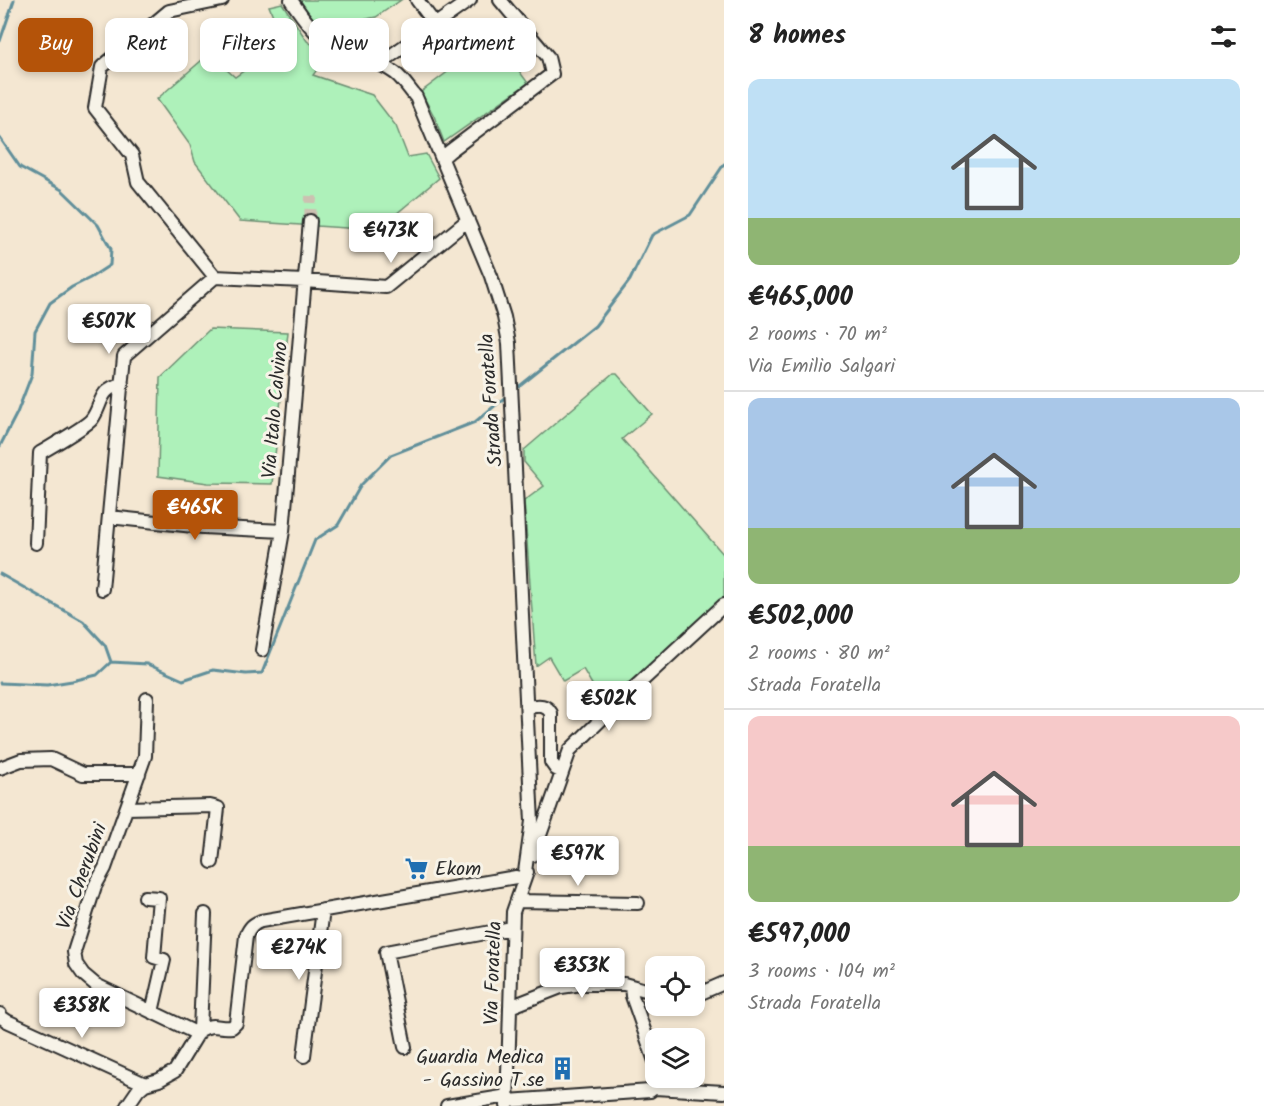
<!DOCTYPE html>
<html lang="en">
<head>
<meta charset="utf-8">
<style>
  body { margin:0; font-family:Kalam,sans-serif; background:#f6f6f6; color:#222; height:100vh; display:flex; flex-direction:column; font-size:22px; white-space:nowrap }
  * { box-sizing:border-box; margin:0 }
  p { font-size:20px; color:#767676 }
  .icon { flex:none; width:33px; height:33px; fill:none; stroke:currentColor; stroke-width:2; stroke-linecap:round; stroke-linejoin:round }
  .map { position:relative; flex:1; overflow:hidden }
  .sheet { display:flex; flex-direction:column; background:#fff; width:540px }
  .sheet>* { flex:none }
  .hud { position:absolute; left:18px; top:18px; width:570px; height:54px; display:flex; gap:12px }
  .buttons { position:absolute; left:645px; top:956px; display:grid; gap:12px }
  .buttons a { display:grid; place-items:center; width:60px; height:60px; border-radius:12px; background:#fff; box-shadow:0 3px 9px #0003; font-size:30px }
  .price { position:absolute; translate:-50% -51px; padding:0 14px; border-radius:6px; background:#fff; color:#222; font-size:20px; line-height:39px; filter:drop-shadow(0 2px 3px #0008) }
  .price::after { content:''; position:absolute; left:50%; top:36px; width:18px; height:14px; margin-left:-9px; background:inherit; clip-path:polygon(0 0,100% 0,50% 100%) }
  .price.active { background:#b45309; color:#fff }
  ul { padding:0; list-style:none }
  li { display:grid; align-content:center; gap:12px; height:318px; padding:0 24px }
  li+li { border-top:2px solid #e0e0e0 }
  li span { display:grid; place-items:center; height:186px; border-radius:12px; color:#555 }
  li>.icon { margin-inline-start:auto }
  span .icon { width:108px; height:108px; fill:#fffc; stroke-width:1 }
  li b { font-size:26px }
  h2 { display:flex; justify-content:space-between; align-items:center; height:72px; padding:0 24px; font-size:26px }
  .tag { padding:0 21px; border-radius:12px; background:#fff; box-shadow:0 3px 9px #0003; font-size:21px; line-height:54px }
  .tag.active { background:#b45309; color:#fff }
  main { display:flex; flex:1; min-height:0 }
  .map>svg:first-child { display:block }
</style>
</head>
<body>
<main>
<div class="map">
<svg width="724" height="1106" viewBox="0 0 724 1106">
  <rect width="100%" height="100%" fill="#f4e7d2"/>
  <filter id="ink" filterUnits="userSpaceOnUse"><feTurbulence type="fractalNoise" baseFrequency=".0167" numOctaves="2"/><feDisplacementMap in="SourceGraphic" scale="12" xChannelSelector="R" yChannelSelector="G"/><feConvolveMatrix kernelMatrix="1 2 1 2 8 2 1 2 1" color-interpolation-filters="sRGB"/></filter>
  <g filter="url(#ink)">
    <path fill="#aef1ba" stroke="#6c8e72" stroke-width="1.5" d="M300,0h101l-25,17 -32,7 -24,2 -10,-9z
      M282,3l25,38 21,14 -15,20 59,20 24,31 12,31 18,-3 13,24 -62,52 -137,-9 -45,-59 -5,-17 -33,-46 52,-45 26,23 49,-35 -15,-36z
      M494,37l34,46 -84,59 -10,-26 -13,-24z
      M210,329l78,3 -16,152 -64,-1 -50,-7 2,-99z
      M613,374h4l35,40 -30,25 102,116v42l-120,108 -21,-36 -20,12 -14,-24 -13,9 -12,-165 20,-15 -20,-24v-12z"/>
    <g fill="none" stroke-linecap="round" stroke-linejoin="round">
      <path stroke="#618f9a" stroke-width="3" d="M0,41l14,-41
        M0,138l20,29 42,23 36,35 13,24 -1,16 -20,13 -18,9 -22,16 -15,28 -3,43 -15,39 -17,33
        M516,389l79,-63 35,-46 22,-45 38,-20 34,-51
        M0,574l83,47 22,24 6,17 -14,13 -25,6 -25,4 -47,-2
        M111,662l36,2 36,16 30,-10 33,4 16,-1 53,-133 23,-15 23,-40 30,-30 84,-33 33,-27"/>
      <path stroke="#ccc1b1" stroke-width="12" stroke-dasharray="12 6" stroke-linecap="butt" d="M310,221l1,-25"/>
      <defs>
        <path id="street" d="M291,0c9,13 17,26 29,36 22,18 52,20 75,37 8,6 14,16 21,24l75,179 13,41 5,26 22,460 1,18 -8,58
          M417,0l18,24
          M379,64l91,-64
          M442,158l8,-7 102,-77 -4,-17 -48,-57
          M215,277l-77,-95 -6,-27 -37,-47 7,-41 67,-56 53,-11
          M109,517l94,10 80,4
          M36,543l4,-90c10,-6 47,-27 52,-34 11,-15 6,-30 30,-35
          M102,589l22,-233 91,-79 89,4 82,6 82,-67
          M262,650l21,-119 27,-310
          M147,699l-2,57 -40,112 -10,18 -21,66 2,12 7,10 13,11 102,49
          M527,707c10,-1 18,-4 24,6v49l5,7 6,3
          M0,768l21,-8 30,-1 32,15h56
          M127,808l83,-2 8,2 -6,54
          M533,855l37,-105 49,-48 105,-97
          M145,897l14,1 -5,59 10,3 -12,52
          M517,901l121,2
          M631,986l1,10 24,68
          M694,996l30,-13
          M510,1007l51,-20 21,-3h42l32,9
          M0,1014l1,3 6,4 138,63
          M200,1030c14,-8 18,-1 32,-3l4,-4 10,-87c4,-9 7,-12 15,-15l255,-44 8,2
          M405,1047l-19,-95 126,-24
          M304,1056l19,-146
          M655,1088l69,4
          M508,1101l142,-10c6,-4 9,-7 9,-14
          M127,1106l11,-16 7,-6 14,-4 16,-9 25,-41 5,-116
          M447,1106l61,-10
          M507,1106l6,-194 14,-40"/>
      </defs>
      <use href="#street" stroke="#2b2b2b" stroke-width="16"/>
      <use href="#street" stroke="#f7f3e8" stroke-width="12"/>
    </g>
  </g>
  <defs>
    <symbol id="supermarket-bare" viewBox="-9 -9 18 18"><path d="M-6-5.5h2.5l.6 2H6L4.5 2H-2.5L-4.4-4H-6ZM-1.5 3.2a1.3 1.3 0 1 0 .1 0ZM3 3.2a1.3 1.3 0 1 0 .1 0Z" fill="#1f6fb2" stroke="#f7f3e8" stroke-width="2.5" paint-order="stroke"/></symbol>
    <symbol id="building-bare" viewBox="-9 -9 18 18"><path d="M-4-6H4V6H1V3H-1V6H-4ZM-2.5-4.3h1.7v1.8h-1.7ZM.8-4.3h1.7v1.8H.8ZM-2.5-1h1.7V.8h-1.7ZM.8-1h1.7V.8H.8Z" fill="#1f6fb2" stroke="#f7f3e8" stroke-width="2.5" paint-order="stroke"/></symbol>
  </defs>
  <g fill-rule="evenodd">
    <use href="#supermarket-bare" x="400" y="852" width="33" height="33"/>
    <use href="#building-bare" x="546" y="1052" width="33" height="33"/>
  </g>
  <g text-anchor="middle" stroke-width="6" stroke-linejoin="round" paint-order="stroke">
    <g font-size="20" fill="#2b2b2b" stroke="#f7f3e8">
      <text transform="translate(490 400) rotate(-94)" y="7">Strada Foratella</text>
      <text transform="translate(274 410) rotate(-85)" y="7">Via Italo Calvino</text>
      <text transform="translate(81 876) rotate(-70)" y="7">Via Cherubini</text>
      <text transform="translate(492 973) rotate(-88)" y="7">Via Foratella</text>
    </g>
    <g font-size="20" fill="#2b2b2b" stroke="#f7f3e8" text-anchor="start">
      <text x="435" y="875">Ekom</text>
      <text x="544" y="1063" text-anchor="end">Guardia Medica<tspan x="544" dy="23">- Gassino T.se</tspan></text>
    </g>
  </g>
</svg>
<div class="buttons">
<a><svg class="icon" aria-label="locate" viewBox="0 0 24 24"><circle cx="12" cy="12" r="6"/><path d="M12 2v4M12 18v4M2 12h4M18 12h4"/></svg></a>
<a><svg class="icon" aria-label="layers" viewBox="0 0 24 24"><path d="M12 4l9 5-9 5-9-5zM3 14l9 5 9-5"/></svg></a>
</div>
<b class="price" style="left:391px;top:264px">€473K</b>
<b class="price" style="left:109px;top:355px">€507K</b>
<b class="price active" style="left:195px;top:541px">€465K</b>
<b class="price" style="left:609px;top:732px">€502K</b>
<b class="price" style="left:578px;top:887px">€597K</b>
<b class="price" style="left:299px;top:981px">€274K</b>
<b class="price" style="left:582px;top:999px">€353K</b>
<b class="price" style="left:82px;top:1039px">€358K</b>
<div class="hud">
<a class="tag active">Buy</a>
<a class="tag">Rent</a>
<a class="tag">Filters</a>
<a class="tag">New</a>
<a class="tag">Apartment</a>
</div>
</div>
<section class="sheet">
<h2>8 homes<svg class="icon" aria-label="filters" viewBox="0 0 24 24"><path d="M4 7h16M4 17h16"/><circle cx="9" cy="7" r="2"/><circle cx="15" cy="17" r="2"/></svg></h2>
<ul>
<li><span style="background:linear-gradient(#bfe0f5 75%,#8fb573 0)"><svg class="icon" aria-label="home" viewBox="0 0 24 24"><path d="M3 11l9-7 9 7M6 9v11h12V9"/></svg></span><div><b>€465,000</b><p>2 rooms · 70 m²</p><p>Via Emilio Salgari</p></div></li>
<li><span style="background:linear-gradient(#a9c7e8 70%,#8fb573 0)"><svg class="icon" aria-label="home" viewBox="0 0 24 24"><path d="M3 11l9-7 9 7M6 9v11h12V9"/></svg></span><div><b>€502,000</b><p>2 rooms · 80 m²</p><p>Strada Foratella</p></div></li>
<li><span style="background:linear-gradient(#f6c9c9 70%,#8fb573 0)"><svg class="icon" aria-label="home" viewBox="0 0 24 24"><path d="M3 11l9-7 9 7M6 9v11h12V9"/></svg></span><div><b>€597,000</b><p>3 rooms · 104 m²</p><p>Strada Foratella</p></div></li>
</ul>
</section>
</main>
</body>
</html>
